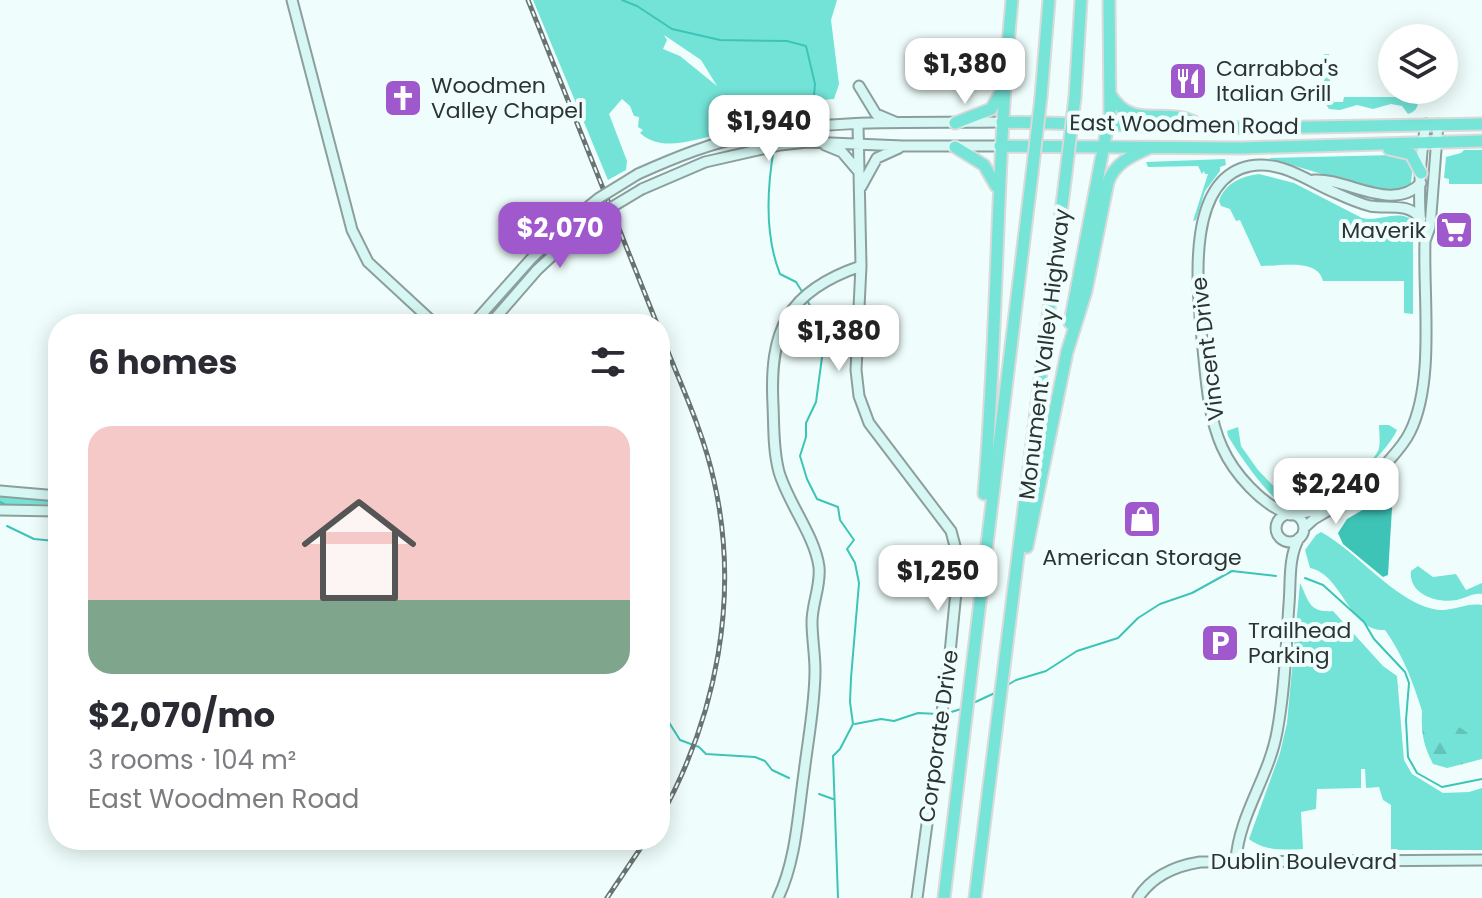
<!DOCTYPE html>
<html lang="en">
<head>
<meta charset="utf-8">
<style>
  body { margin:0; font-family:Poppins,sans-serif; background:#f2f2f3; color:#2b2b33; height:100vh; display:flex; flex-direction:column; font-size:30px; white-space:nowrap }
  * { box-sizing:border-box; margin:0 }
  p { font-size:26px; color:#7c7c81 }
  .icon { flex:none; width:44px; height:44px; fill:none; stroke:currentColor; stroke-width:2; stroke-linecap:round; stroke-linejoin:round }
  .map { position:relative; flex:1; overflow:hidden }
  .panel { position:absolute; left:48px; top:314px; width:622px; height:536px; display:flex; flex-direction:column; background:#fff; border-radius:32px; box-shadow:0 4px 20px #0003 }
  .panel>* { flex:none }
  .controls { position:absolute; left:1378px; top:24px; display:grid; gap:16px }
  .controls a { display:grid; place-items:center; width:80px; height:80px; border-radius:50%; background:#fff; box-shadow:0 4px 20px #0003; font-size:40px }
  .price { position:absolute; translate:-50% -68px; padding:0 18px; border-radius:16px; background:#fff; color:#222; font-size:26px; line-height:52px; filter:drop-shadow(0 2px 4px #0008) }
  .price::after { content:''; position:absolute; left:50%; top:48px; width:24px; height:18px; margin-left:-12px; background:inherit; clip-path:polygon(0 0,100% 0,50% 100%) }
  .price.current { background:#9f59cd; color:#fff }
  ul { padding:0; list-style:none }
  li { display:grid; align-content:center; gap:16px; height:424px; padding:0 40px }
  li+li { border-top:2px solid #e1e1e2 }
  li span { display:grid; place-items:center; height:248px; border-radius:24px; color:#555 }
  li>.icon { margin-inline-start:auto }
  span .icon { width:144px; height:144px; fill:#fffc; stroke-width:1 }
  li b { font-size:34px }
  h2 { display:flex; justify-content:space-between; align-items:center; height:96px; padding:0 40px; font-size:34px }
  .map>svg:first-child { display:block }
</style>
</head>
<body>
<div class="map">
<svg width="1482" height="898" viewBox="0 0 1482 898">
  <defs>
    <pattern id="forest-firs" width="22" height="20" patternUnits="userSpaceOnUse" patternTransform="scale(2)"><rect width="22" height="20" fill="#73e3d7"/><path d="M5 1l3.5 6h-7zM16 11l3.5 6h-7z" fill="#64c3b9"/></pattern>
  </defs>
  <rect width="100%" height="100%" fill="#effefc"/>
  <path fill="#73e3d7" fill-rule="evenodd" d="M533,0h304l-6,20 8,64 -5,15 -36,3 -34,9 -20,-6 -15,-9 -3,8 -3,30c-28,4 -60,20 -83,-1l3,-3 -5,-3 1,-10 -5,-1 -4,-10 -8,-7 -13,15 18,47 -1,9 -18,10zM664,35l37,25 16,26 -37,-30 -17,-7 4,-9z
    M1324,54h5l1,26 4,22h9l1,-5h57l1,-7h15c2,10 3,21 -9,24l-6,-8 -11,-2 -18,5 -16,-4 -17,5 -11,-1 -5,-8z
    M1464,150h18v34h-33v-5l-5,-1 2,-21 15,-4z
    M1393,155c23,5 20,14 17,34l-7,2 -28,-1 -107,-32z
    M1225,159l1,6 -6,2v4l-15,20 -9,29 -3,1 15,-47h-3l-1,-3 -2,3 -4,-8 -50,1 -2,-5z
    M1259,174l35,9 68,35c16,4 33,-7 47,0l4,8v88l-9,-1v-32h-81c-5,-23 -42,-15 -62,-15l-21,-46 -4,1 -6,-12 -9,-3 -2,-5c6,-18 23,-25 40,-27z
    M1379,425h10l8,5c-13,28 -63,69 -93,73 16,-10 68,-36 74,-52 3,-7 1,-19 1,-26z
    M1238,427l3,19 17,24 35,36 18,-2c-8,4 -16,6 -25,2 -15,-5 -49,-54 -58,-70l-1,-5z
    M0,495l58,4v5l-58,1z
    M1321,532c37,20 71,67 112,77 18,4 33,-7 49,-4v154l-15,4v-31l-45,-21c-9,-29 -19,-56 -37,-81 -36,2 -42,-55 -75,-62l-5,-18 11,-15z
    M1418,566l15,11 23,-3 10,16 16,-7v11c-10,-1 -16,4 -25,6 -22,4 -49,-7 -46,-29z
    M1300,583c9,18 9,30 33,28l50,55 14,10 7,84 8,14 31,19 26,-1 13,-4v62h-91v-45l-8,-5 -4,-13 -13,1 -1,-19h-4v19l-44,1 -1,20 -15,3 2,37c-19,1 -39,2 -54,-10l31,-86 7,-30z"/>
  <path fill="url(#forest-firs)" d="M1422,711l21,6 24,15v31l-20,5 -14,-4c-10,-19 -12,-32 -11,-53z"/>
  <path fill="#3dc4b7" d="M1383,498l8,1 1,9 -4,67 -5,2 -40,-33 -5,-11 9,-14z"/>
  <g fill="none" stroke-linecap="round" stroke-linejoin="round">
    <path stroke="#3dc4b7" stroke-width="2" d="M622,0l15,6 35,23 48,11 67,1 19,5 9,38 -1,12 -28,18 -7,12
      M774,148c-7,40 -9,88 6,126l16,8 7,11
      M806,298l19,37 -9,67 -10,21v14l-6,19 7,23 10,20 21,8 2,13 14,20 -7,9 8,14 4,20 -8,95 -1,24 3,22 -13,25 -7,7 5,142
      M0,502l4,2
      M7,526l27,13 21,2 3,3
      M1305,578l18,7 41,37 10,17 31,33 4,11 -3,37 2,37 9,16 25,14 40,-8
      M1006,686l10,-6 30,-9 31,-20 41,-13 20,-20 22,-14 32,-11 40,-22 44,5
      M971,704l26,-12
      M660,708l20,32 19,7 7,7 49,3 10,4 7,9 17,8
      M945,714l16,-5
      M855,724l26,-5 13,2 24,-8 20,1
      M819,794l14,5"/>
    <defs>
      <path id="secondary" d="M292,0l60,230 16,32 67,62
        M859,86l17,28 19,8
        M858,124l3,142 -5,104 3,26 10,27 82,108 8,30 -9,92 -33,245
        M825,145l17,7 17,20
        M638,174c38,-17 75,-32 117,-40 80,-15 165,-11 247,-12
        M1314,180c34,-2 78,33 107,3
        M861,187l16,-29 22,-10
        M642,189l63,-27 75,-17 27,-3 96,4h97
        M1425,241l5,-14 8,-103
        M459,324l16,-2
        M473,324l58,-65 43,-41
        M490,324l47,-54 43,-40
        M0,491l58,5
        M0,510l58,1
        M1276 528a14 14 0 1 1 28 0a14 14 0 1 1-28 0Z
        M1290,515c-28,-10 -56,-41 -68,-68 -15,-34 -16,-71 -20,-108 -4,-47 -18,-160 48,-173 32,-6 59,16 86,27 11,5 22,10 34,13 19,3 38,-4 51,13
        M1293,515l18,-4 54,-31 8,-2
        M1304,528l10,-9 56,-33c10,-20 30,-33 40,-54 25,-50 13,-135 15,-191 -10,-26 -4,-90 1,-117
        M1236,860c3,-45 33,-83 41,-128 8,-42 9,-86 12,-128 2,-23 -1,-46 10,-66
        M778,898c18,-37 20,-84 26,-125 4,-34 11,-68 11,-103 0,-16 -3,-32 -3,-48 0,-19 9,-36 7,-55 -4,-31 -31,-64 -40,-95 -6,-22 -5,-45 -6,-67 -4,-75 14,-114 88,-139
        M1138,898c14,-22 37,-32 62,-36l282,-2"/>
      <path id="highway" d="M1110,94c22,37 53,13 84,28
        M1041,97l8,-97
        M1075,97l6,-97
        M1002,122l249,6 231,-4
        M955,123l36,-14 10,-17
        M1000,146l241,2 241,-7
        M955,147l29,18 12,21
        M1389,149l22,5 10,19
        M1070,323l40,-210 -1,-113
        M984,494c14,-164 12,-330 28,-494
        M1027,547l40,-195 19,-61 22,-109c7,-19 23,-26 41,-34
        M944,898l88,-724
        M975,898l91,-725"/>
    </defs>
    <use href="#secondary" stroke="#8d9f9c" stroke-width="13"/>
    <use href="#highway" stroke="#d9dada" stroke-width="15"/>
    <use href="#secondary" stroke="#d6f7f3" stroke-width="9"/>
    <use href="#highway" stroke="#76e4d7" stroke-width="11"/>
    <defs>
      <path id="rail" d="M528,0l129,324
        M660,332c19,49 43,98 54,149 26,115 3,235 -54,337
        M607,898l39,-58"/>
    </defs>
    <use href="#rail" stroke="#697372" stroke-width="5"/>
    <use href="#rail" stroke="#effefc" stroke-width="2" stroke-dasharray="6" stroke-linecap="butt"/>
    <defs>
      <path id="secondary-bridge" d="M574,218l25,-20 39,-24
        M580,230l27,-20 35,-21"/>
      <path id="highway-bridge" d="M1066,173l9,-76
        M1032,174l9,-77"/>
    </defs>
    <use href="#secondary-bridge" stroke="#8d9f9c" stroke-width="13" stroke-linecap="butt"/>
    <use href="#highway-bridge" stroke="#d9dada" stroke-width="15" stroke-linecap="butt"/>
    <use href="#secondary-bridge" stroke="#d6f7f3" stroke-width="9"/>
    <use href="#highway-bridge" stroke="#76e4d7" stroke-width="11"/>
  </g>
  <defs>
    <symbol id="restaurant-square" viewBox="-11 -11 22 22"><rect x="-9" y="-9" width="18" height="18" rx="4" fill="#9f59cd" stroke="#effefc"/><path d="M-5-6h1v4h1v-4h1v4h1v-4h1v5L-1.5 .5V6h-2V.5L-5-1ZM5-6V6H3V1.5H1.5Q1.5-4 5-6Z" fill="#fff"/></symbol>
    <symbol id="church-square" viewBox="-11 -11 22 22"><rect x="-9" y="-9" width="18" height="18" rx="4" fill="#9f59cd" stroke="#effefc"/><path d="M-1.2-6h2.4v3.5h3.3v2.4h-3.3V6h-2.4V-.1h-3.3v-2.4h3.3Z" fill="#fff"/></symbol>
    <symbol id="supermarket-square" viewBox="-11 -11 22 22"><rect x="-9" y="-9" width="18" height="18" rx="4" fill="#9f59cd" stroke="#effefc"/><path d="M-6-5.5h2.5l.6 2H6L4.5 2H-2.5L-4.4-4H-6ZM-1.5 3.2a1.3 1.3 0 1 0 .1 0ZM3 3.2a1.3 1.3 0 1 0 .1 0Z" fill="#fff"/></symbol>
    <symbol id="shop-square" viewBox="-11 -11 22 22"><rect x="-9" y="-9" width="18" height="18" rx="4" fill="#9f59cd" stroke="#effefc"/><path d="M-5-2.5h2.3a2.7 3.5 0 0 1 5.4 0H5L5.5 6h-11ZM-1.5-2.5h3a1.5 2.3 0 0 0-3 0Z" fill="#fff"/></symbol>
    <symbol id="parking-square" viewBox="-11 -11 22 22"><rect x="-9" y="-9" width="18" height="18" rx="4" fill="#9f59cd" stroke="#effefc"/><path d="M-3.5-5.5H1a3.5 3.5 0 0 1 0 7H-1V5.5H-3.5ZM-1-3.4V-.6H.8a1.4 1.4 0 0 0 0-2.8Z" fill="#fff"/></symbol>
  </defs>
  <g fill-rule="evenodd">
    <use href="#restaurant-square" x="1166" y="59" width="44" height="44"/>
    <use href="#church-square" x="381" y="76" width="44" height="44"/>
    <use href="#supermarket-square" x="1432" y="208" width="44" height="44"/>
    <use href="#shop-square" x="1120" y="497" width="44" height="44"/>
    <use href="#parking-square" x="1198" y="621" width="44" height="44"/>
  </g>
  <g text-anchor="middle" stroke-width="8" stroke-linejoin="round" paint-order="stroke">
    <g font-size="22" fill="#2c3433" stroke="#effefc" text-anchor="start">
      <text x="1216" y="76">Carrabba's<tspan x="1216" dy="25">Italian Grill</tspan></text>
      <text x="431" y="93">Woodmen<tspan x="431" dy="25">Valley Chapel</tspan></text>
      <text x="1426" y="238" text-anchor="end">Maverik</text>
      <text x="1142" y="565" text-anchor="middle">American Storage</text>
      <text x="1248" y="638">Trailhead<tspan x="1248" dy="25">Parking</tspan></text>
    </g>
    <g font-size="22" fill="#2c3433" stroke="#effefc">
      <text transform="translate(1184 124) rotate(1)" y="8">East Woodmen Road</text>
      <text transform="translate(1207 349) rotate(-97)" y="8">Vincent Drive</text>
      <text transform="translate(1044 354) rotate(-83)" y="8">Monument Valley Highway</text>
      <text transform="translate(938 736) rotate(-82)" y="8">Corporate Drive</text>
      <text x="1304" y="869">Dublin Boulevard</text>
    </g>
  </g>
</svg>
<div class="controls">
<a><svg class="icon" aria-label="layers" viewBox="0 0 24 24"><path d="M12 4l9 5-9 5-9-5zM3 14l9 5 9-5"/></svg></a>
</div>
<b class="price" style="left:965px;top:106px">$1,380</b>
<b class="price" style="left:769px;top:163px">$1,940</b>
<b class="price current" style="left:560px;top:270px">$2,070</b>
<b class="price" style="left:839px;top:373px">$1,380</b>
<b class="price" style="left:1336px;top:526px">$2,240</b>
<b class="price" style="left:938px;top:613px">$1,250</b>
<section class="panel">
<h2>6 homes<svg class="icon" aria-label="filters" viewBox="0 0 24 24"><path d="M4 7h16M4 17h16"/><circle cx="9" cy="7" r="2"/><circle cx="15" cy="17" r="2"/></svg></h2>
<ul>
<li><span style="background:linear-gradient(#f6c9c9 70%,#7fa58c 0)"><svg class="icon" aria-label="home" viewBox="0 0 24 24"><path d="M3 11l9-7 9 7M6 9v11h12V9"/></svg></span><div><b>$2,070/mo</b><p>3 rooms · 104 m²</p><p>East Woodmen Road</p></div></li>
</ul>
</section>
</div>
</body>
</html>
